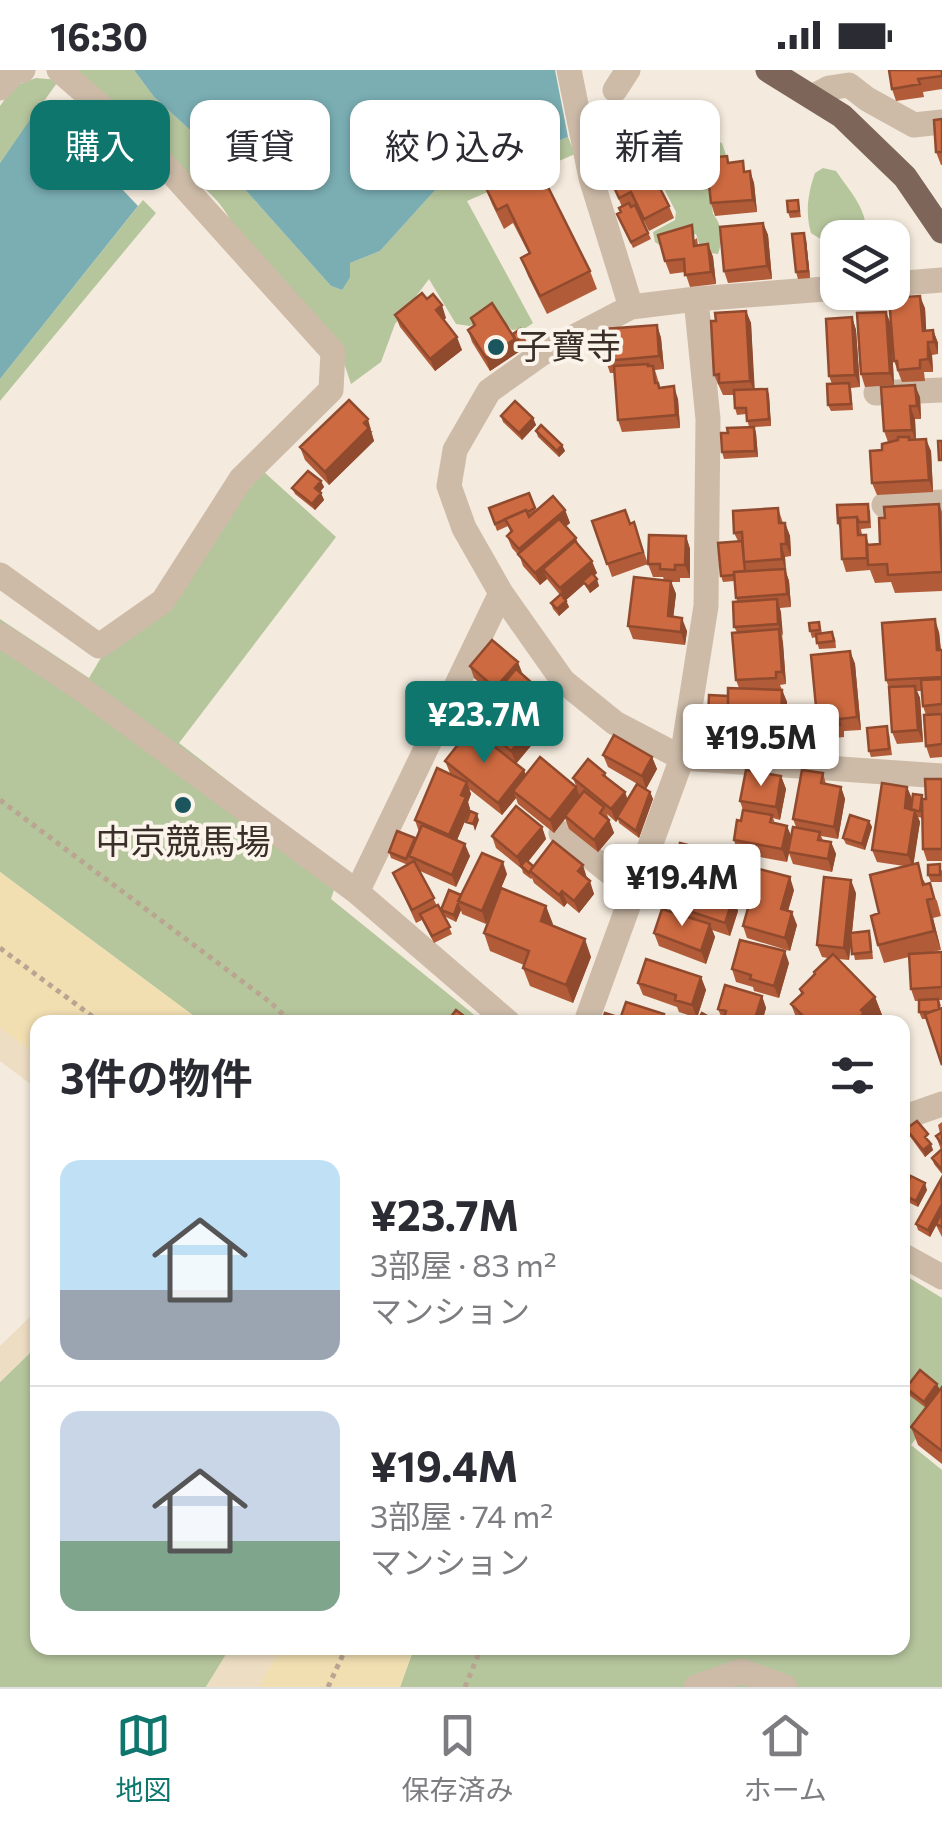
<!DOCTYPE html>
<html lang="ja">
<head>
<meta charset="utf-8">
<style>
  body { margin:0; font-family:Commissioner,"Noto Sans JP",sans-serif; background:#f7f7f7; color:#2b2b33; height:100vh; display:flex; flex-direction:column; font-size:38px; white-space:nowrap }
  * { box-sizing:border-box; margin:0 }
  p { font-size:32px; color:#7c7c81 }
  .icon { flex:none; width:55px; height:55px; fill:none; stroke:currentColor; stroke-width:2; stroke-linecap:round; stroke-linejoin:round }
  .map { position:relative; flex:1; overflow:hidden }
  .details { position:absolute; left:30px; top:945px; width:880px; height:640px; display:flex; flex-direction:column; background:#fff; border-radius:20px; box-shadow:0 2px 8px #0004 }
  .details>* { flex:none }
  .banner { position:absolute; left:30px; top:30px; width:882px; height:90px; display:flex; gap:20px }
  .tools { position:absolute; left:820px; top:150px; display:grid; gap:20px }
  .tools a { display:grid; place-items:center; width:90px; height:90px; border-radius:20px; background:#fff; box-shadow:0 2px 8px #0004; font-size:50px }
  .price { position:absolute; translate:-50% -85px; padding:0 22px; border-radius:10px; background:#fff; color:#222; font-size:32px; line-height:65px; filter:drop-shadow(0 2px 5px #0008) }
  .price::after { content:''; position:absolute; left:50%; top:60px; width:30px; height:22px; margin-left:-15px; background:inherit; clip-path:polygon(0 0,100% 0,50% 100%) }
  .price.active { background:#0f766e; color:#fff }
  ul { padding:0; list-style:none }
  li { display:flex; align-items:center; gap:30px; height:250px; padding:0 30px }
  li+li { border-top:2px solid #e1e1e2 }
  li span { display:grid; place-items:center; flex:none; width:280px; height:200px; border-radius:20px; color:#555 }
  li>.icon { margin-inline-start:auto }
  span .icon { width:120px; height:120px; fill:#fffc; stroke-width:1 }
  li b { font-size:42px }
  h2 { display:flex; justify-content:space-between; align-items:center; height:120px; padding:0 30px; font-size:42px }
  .chip { padding:0 35px; border-radius:20px; background:#fff; box-shadow:0 2px 8px #0004; font-size:35px; line-height:90px }
  .chip.active { background:#0f766e; color:#fff }
  .status { display:flex; justify-content:space-between; align-items:center; height:70px; padding:0 50px; background:#fff; direction:ltr }
  .status svg { height:28px; fill:currentColor }
  .tabs { display:flex; justify-content:space-around; align-items:center; height:140px; border-top:2px solid #e1e1e2; background:#fff; font-size:28px; color:#7c7c81 }
  .tabs a { display:grid; justify-items:center; gap:5px }
  .tabs .active { color:#0f766e }
  .map>svg:first-child { display:block }
</style>
</head>
<body>
<div class="status"><b>16:30</b><svg viewBox="0 0 49 12"><path d="M0 12V9h3v3zM5 12V6h3v6zM10 12V3h3v9zM15 12V0h3v12zM26 1h20v11H26zM47 4h2v5h-2z"/></svg></div>
<div class="map">
<svg width="942" height="1617" viewBox="0 0 942 1617">
  <rect width="100%" height="100%" fill="#f4eadd"/>
  <path fill="#b5c59c" d="M74,0h60l20,27 46,42 131,147 11,4 8,-27 30,-12 57,-63 131,-51 7,17 -108,47 66,122 -9,6 -12,1 -19,-19 -23,15 -14,-2 -27,-45 -34,45 -14,38 -30,22 -11,-33 -104,-117c-8,-26 -30,-49 -55,-60z
    M36,8l23,2 -59,83v-57l14,-20z
    M701,66l21,7 4,12 -18,15 5,44c9,10 10,26 5,40l-16,-2 -6,-18 -35,12 -6,-4 -2,-10 22,-12 1,-8 -25,-49 -6,-5 -18,3 -8,-12v-7l3,-3z
    M823,98l13,3c13,19 33,40 30,65l-28,2 -1,2h-15l-11,-7c-6,-21 -3,-40 4,-60z
    M143,130l13,13 -156,188v-22z
    M264,402l72,65 -157,206 162,125 -10,31 152,123h-281l-202,-150v-253l89,59 13,-22z
    M903,1204l39,24v106l-31,41 31,25v217h-542l14,-39h488z
    M37,1276v19l-6,7 7,30v246h192l-24,39h-206v-305z"/>
  <path fill="#f1dfb2" d="M0,802l202,150h-164l-1,34 -37,-28z
    M280,1578h134l-14,39h-141z"/>
  <path fill="#edddc3" d="M0,958l37,28v33l-37,-28z
    M37,1240v36l-37,36v-36z
    M230,1578h50l-21,39h-53z"/>
  <path fill="#7aaeb3" d="M134,0h421l13,67 -131,51 -57,63 -30,12v14l-8,13 -11,-4 -131,-147 -46,-42z
    M34,44l64,50 40,42 -138,173v-216z"/>
  <g fill="none" stroke-linecap="round" stroke-linejoin="round">
    <path stroke="#b9a592" stroke-width="5" stroke-dasharray="5 5" stroke-linecap="butt" d="M0,730l270,202 21,20
      M0,878l100,74
      M328,1617l18,-39
      M465,1617l16,-39"/>
    <path stroke="#cdbba8" stroke-width="25" d="M569,0l22,108 40,129
      M0,18l15,-17 8,-1
      M615,20l13,-20
      M812,27l17,-9 20,-3 18,14 47,26 28,-3
      M892,214l50,-4
      M876,323l66,-3
      M884,435l58,-3
      M0,505l99,71 64,-45 78,-122 90,-89 2,-38 -181,-201 -93,-81
      M501,523l-37,-65 -15,-42 6,-36 34,-59 52,-37 90,-47 65,-8
      M0,565l83,55 274,202 151,130
      M561,763l73,59
      M357,822l144,-299 62,88 52,42 67,35 260,18
      M586,952l96,-264 24,-152 2,-187 -12,-120 142,-11
      M902,1048l40,-14
      M902,1185l40,22
      M696,1617l45,-16 44,16"/>
    <path stroke="#7d6659" stroke-width="25" d="M768,0l74,46 63,61 37,54"/>
  </g>
  <path fill="#b15b38" d="M942,0v19l-19,3 1,5 -28,4 -4,-12z
    M942,49v46h-1l-5,-13z
    M610,64l2,13 6,-1 2,13 49,47 5,12 -25,13 -14,-27 16,35 -18,9 -16,-34 4,-2 1,-5 -9,-22 10,-5 -6,-14h-6l-3,-16h-9l-2,-6z
    M747,101h3l4,12 3,29 -42,4 -4,-13z
    M485,116l105,85 7,18 -50,25 -19,-38 -7,-18 8,-4 -16,-31 -9,6 -12,-25z
    M798,130l3,17 -11,1 -2,-6z
    M763,153l5,12 4,44 -44,4 -4,-12z
    M697,168l1,7 10,-1 5,13 3,27 -26,3 -5,-15 -15,2 -5,-13z
    M806,169l4,39 -12,1 -2,-7z
    M427,229l19,19 -2,2 18,30 -27,21 -35,-44 -5,-12z
    M925,238l1,23 7,-1 5,13v11l-6,1 1,17h-9l1,9 -23,1 -8,-21z
    M746,241l5,12 3,66h13l2,6 2,31 -17,1 2,6 2,24 -34,2 -2,-7 6,-19 21,-6 -3,-13 -9,1 -2,-7 -1,-13h-11l-9,-20 2,-54z
    M852,247l4,13 4,57 -9,1 2,22 -22,1 -3,-6 4,-21 -3,-8z
    M471,248l42,16 11,2 3,7 -8,5 1,3 -30,20 -18,-29 -4,-12 5,-4z
    M891,254l3,61 -29,2 -4,-13z
    M657,255l4,13 3,31 -9,1 5,17 18,12 2,29 -58,4 -4,-12 -4,-47h-4l-4,-12z
    M920,327l1,22h-6l1,20 15,12 2,41 -56,3 -5,-12 16,-41 -4,-11z
    M501,346l32,2 3,7 -14,15 -19,-18z
    M373,361l-2,2 3,8 -45,44 -24,-25 -5,-13z
    M536,361l26,14 3,6 -6,6 -21,-20z
    M321,411l3,6 -4,5 4,8 -9,10 -20,-16 -3,-6z
    M529,423l7,18 29,-1 5,13 -4,3 31,47 -3,3 5,10 -9,7 -6,-9 -18,16 3,7 -10,9 -6,-7 -2,-6 9,-8 -13,-16 -7,6 -17,-19 -3,-9 -8,-9 -5,-12 4,-3 -3,-7 -11,5 -8,-23z
    M939,434l3,8v79l-47,2 -4,-11 -16,1 -5,-13 -24,2 -4,-13 -2,-30 -2,-6 32,-13 1,18 -10,1 1,6h4l3,10 11,-1 5,-26z
    M778,438l5,15h2l5,13 1,20 -6,1 1,15 3,9 2,26 -11,1 6,76 -6,1 7,17 -1,38 -21,-1v10l-32,-1 -5,-13v-6h-17l-3,-6 20,-27 11,-8 -3,-8 1,-48 -3,-5 3,-25 -3,-21 -11,1 -2,-6 17,-35 -4,-8z
    M592,451l38,2 4,-1 14,42 -36,13z
    M686,466l4,13v29h-10v4h-9l5,12 -3,23 14,14 -2,14 -52,-6 -5,-13 36,-46 -1,-3h-10l-5,-13z
    M819,552l3,11 13,5 1,10 -17,1 -3,-12 -4,1 -2,-7z
    M939,562l2,18h1v107l-12,1 -4,-12v-31l-3,-9 -1,-15h-5l3,7 3,44 -26,2 -5,-12 -2,-42 -4,-10z
    M850,581l5,13 6,66 -17,1v6l-21,2 -5,-12z
    M470,596l52,9 18,15 4,12 -2,3 1,3 -1,2 6,13 -12,14 -4,-4 3,8 -19,22 8,7 2,5 50,11 -3,-8 32,-5 2,5 18,14 3,8 22,-8 3,7 -14,39 -20,-15 -1,-4 -2,3 -9,-8 7,19 -16,19 -29,-23 -4,-11 -11,15 -36,-29 -2,-6 -14,17 -33,-26 2,5 -3,8 2,7 -13,31 13,16 -14,31 -36,-16 17,35 4,4 20,-15 46,-21 -6,14 45,18 6,20 39,31 -18,46 -43,-17 -7,-18 1,-3 -34,-14 -6,-18 16,-42 -14,33 -24,-10 -1,-4 -5,12 -12,-6 8,18 -18,9 -12,-23 -6,3 -23,-50 15,-8 -17,-7 -2,-6 26,-11 4,-9 -4,-12 37,-45 -2,-2 -5,-12 66,-2 -30,-25 -5,-12 28,-16 -3,-6 -1,1 -26,-23z
    M889,663l3,22 -21,2 -2,-6z
    M603,685l49,2 5,12 -11,20 -38,-22z
    M823,703l3,11 15,3 4,12 -7,40 -17,-3 2,4 8,2 5,12 -4,18 -39,-8 -4,-11 -2,9 -49,-9 -4,-13 9,-30 -3,-9 41,-25 5,13 -6,31 -7,-2 2,5 12,3 4,11 5,-10 -3,-8z
    M942,709v82h-15l-4,-12 -1,-31 -4,-1 2,5 -7,42 24,37 4,15 -8,2 8,32 -13,3 14,-1v48h-3l2,6 -15,13h-4l-3,-7v-11h-4l-4,-12 -2,-32 -25,6 -6,-18 1,-32 25,-47 -27,-4 -5,-12 35,-63 5,12 10,-4 1,4h3z
    M869,751l3,6 -7,23 -19,-6 -3,-6z
    M542,757l4,12 -18,23 5,4 54,12 7,16 -15,19 -12,-10 -3,4 -30,-24 -2,-5 -1,1 -8,-6 -1,-4 -26,-21 -4,-12z
    M664,798l73,2 -1,7 3,9 -4,14h-1l4,11 -8,25 -18,-6 3,7 -9,27 -47,-18 -5,-13 31,-17 -4,-11 4,-15 -10,-2 -2,-6 -5,-2z
    M942,800v12h-11l-3,-7z
    M794,820l-6,21 9,14 -7,26 -43,-13 -4,-12z
    M856,823l-4,40 19,4 2,22 -18,1 -4,-20 -2,20 -11,-1 37,38 7,18 -8,7h-79l2,-2 -6,-16 10,-10 -1,-5 15,-14 -1,-3 14,-14 -6,-1 -5,-12z
    M789,893l-10,35 -25,-7 -1,-4 -17,-5 -4,-13z
    M701,907l5,13 -9,28 -18,-6 -2,-5 -34,-12 -5,-12z
    M762,926l4,12 -4,14h-37l-2,-1 -5,-12z
    M942,1052v52l-8,-10 -2,-6 9,-8 -5,-14 4,-3 -2,-8z
    M906,1059l24,12 -1,1 4,8 -8,7 -16,-22z
    M902,1097l7,13 18,10 -9,17 -14,-7z
    M942,1109v58l-6,-12 -6,12 -12,-7 -2,-6z
    M942,1317v77l-24,-19 -7,-18 15,-19 -17,-13 -3,-7 34,2z"/>
  <path fill="#904a2e" d="M750,101l4,12 3,29 -4,-12z
    M763,153l5,12 4,44 -5,-13z
    M804,163l2,6 4,39 -2,-7z
    M708,174l5,13 3,27 -5,-12z
    M920,226l5,12 2,36 -4,-13z
    M442,235l4,13 -6,5 -4,-13z
    M746,241l5,12 4,70 -5,-12z
    M886,242l5,12 3,61 -4,-12z
    M852,247l4,13 4,57 -5,-12z
    M657,255l4,13 3,31 -5,-13z
    M933,260l5,13v11l-4,-12z
    M457,267l5,13 -27,21 -5,-12z
    M515,269l5,12 -30,20 -4,-13z
    M928,272l4,13 1,17 -5,-13z
    M915,315l5,12 1,22 -4,-13z
    M674,316l4,13 2,29 -4,-13z
    M767,319l2,6 2,31 -2,-7z
    M910,336l5,13 1,24 -4,-13z
    M533,348l3,7 -14,15 -3,-7z
    M368,349l6,22 -45,44 -4,-13z
    M754,357l2,6 2,24 -3,-6z
    M926,369l5,12 2,41 -4,-12z
    M562,375l3,6 -6,6 -2,-6z
    M321,411l3,6 -7,8 -2,-7z
    M321,423l3,7 -9,10 -3,-6z
    M565,440l5,13 -45,38 -6,-12z
    M785,453l5,13 1,20 -5,-12z
    M686,466l4,13v29l-5,-13z
    M576,468l4,12 -37,19 4,10 -7,6 -5,-12z
    M781,474l4,13 1,15 -4,-13z
    M592,491l5,12 -32,28 -5,-13z
    M785,499l4,12 2,26 -4,-13z
    M597,509l2,7 -9,7 -2,-6z
    M671,511l5,13 -4,35 -4,-13z
    M777,529l4,13 2,24 -5,-12z
    M566,531l3,6 -10,9 -2,-7z
    M682,548l5,13 -2,14 -4,-13z
    M935,549l4,13 3,31 -5,-13z
    M779,559l4,13 3,42 -4,-12z
    M850,581l5,13 6,66 -4,-13z
    M518,592l5,13 -25,15 3,10 -1,1 -5,-13z
    M915,616l5,12 3,44 -5,-12z
    M540,620l4,12 -2,3 1,3 -5,6 -5,-12z
    M782,620l5,12 -1,38 -5,-13z
    M543,641l5,12 -12,14 -4,-13z
    M760,657l5,12v10l-5,-13z
    M530,659l5,12 -19,23 -5,-13z
    M652,687l5,12 -11,20 -4,-13z
    M524,700l4,12 -15,9 3,7 -14,17 -4,-12z
    M781,706l5,13 -6,31 -4,-13z
    M467,712l4,12 -3,8 2,7 -16,38 -5,-12z
    M576,717l5,12 -27,34 -4,-13z
    M841,717l4,12 -7,40 -4,-12z
    M907,717l5,12 -3,22 -4,-13z
    M625,722l4,13 -13,17 -5,-13z
    M650,722l3,7 -14,39 -3,-7z
    M915,740l5,12 -7,46 -5,-13z
    M477,744l2,6 -4,11 -2,-7z
    M609,750l5,13 -16,19 -4,-12z
    M869,751l3,6 -7,23 -3,-6z
    M787,756l5,12 -5,24 -5,-13z
    M542,757l4,12 -24,30 -5,-12z
    M831,772l5,12 -4,18 -4,-13z
    M465,774l5,12 -14,31 -4,-12z
    M733,787l4,13 -1,7 3,9 -4,14 -4,-12 -2,-17z
    M503,792l4,12 -21,50 -4,-13z
    M583,795l4,13 -5,6 -4,-13z
    M790,807l4,13 -9,31 -4,-12z
    M851,810l5,13 -7,67 -5,-12z
    M590,811l4,13 -15,19 -5,-12z
    M562,821l5,12 -3,4 -5,-12z
    M733,829l5,12 -8,25 -5,-13z
    M927,830l6,18 8,32 -7,-19z
    M459,834l2,6 -5,12 -2,-7z
    M546,836l7,18 -6,15 -6,-18z
    M792,842l5,13 -7,26 -5,-13z
    M710,854l5,13 -9,27 -5,-13z
    M585,869l6,18 -18,46 -7,-18z
    M785,881l4,12 -10,35 -5,-12z
    M701,907l5,13 -9,28 -5,-13z
    M762,926l4,12 -4,14h-8z
    M875,927l7,18 -8,7h-20l7,-12z
    M931,1074l2,6 -8,7 -2,-7z
    M904,1098l5,13 -7,11v-21z
    M925,1113l2,7 -9,17 -2,-6z
    M942,1134v11l-12,22 -2,-7z
    M937,1314l3,6 -14,18 -2,-6z"/>
  <path fill="#ce6a41" stroke="#904a2e" stroke-width="2.5" d="M889,0h53v6l-24,3 2,5 -28,5z
    M942,49v33h-6l-2,-32z
    M596,64h14v10h-13z
    M618,76v13l-10,1v-13z
    M640,79l29,57 -25,13 -13,-27 -12,6 -6,-13 11,-5 -9,-19z
    M727,86l1,7 15,-2 1,11 6,-1 3,29 -42,3 -5,-45z
    M535,91l55,110 -50,25 -19,-38 9,-5 -23,-48 -10,5 -12,-24z
    M798,130l1,11 -11,1 -1,-11z
    M629,133l2,4 4,-2 13,28 -17,9 -14,-28 4,-2 -2,-4z
    M763,153l4,43 -43,5 -4,-44z
    M692,155l2,21 14,-2 3,28 -26,3 -1,-16 -19,2 -7,-26z
    M804,163l4,38 -12,1 -4,-38z
    M422,223l5,6 6,-5 9,11 -6,5 21,27 -27,22 -35,-44z
    M920,226l3,35 10,-1 1,12h-6v17l-8,1v8l-22,2 -1,-9h-3l-5,-63z
    M492,233l23,36 -29,19 -18,-28 7,-5 -4,-7z
    M746,241l4,70 -31,2v-9l-5,1 -3,-54h5l-1,-8z
    M886,242l4,61 -29,1 -4,-61z
    M852,247l3,58 -26,1 -3,-57z
    M657,255l2,31 -53,5 -2,-32z
    M520,259l4,7 -8,5 -3,-7z
    M648,294v2h5l2,17h3l1,5 15,-2 2,29 -58,5 -4,-54z
    M849,313l2,21 -23,1 -1,-21z
    M915,315l2,21h-7l2,24 -28,1 -3,-44z
    M767,319l2,30 -22,2 -1,-13h-11l-1,-18z
    M349,330l19,19 -4,4 5,5 -44,44 -25,-25z
    M515,331l18,17 -14,15 -18,-17z
    M541,355l21,20 -5,6 -21,-20z
    M754,357l1,24 -33,1 -1,-19h7l-1,-5z
    M898,367h11v3l17,-1 3,41 -57,3 -2,-32 12,-1v-6l16,-4z
    M938,371h4v19h-3z
    M308,401l13,10 -6,7 6,5 -9,11 -20,-16z
    M529,423l6,15 -8,4 -1,-2 -31,14 -6,-16z
    M553,426l12,14 -46,39 -12,-13 5,-5 -7,-12 21,-9 3,7z
    M868,434l1,18h-10l-2,-5 -17,1v5h-2l-1,-18z
    M939,434l3,68 -54,3 -1,-11 -19,1 -1,-20 13,-1 -1,-26h6l-1,-11z
    M778,438l1,15h6l1,21h-5l1,15 -38,3 -2,-30 -8,1 -1,-22z
    M625,440l5,14 4,-2 9,30 -36,12 -15,-43z
    M857,447l1,18h8l1,23 -25,1 -2,-41z
    M559,449l17,19 -41,35 -17,-19z
    M649,465l37,1 -1,29h-10v5l-15,-1v-5h-12z
    M575,471l17,20 -32,27 -17,-19z
    M742,471l3,30 -11,1v3l-13,1 -3,-33z
    M785,499l2,25 -51,4 -2,-26z
    M592,503l5,6 -9,8 -5,-6z
    M634,507l37,4 -3,35 14,2 -1,14 -53,-6z
    M561,524l5,7 -9,8 -6,-6z
    M777,529l1,25 -44,3 -1,-25z
    M935,549l2,31h5v27l-56,3 -4,-57z
    M819,552l1,8 -10,1 -1,-8z
    M779,559l3,43h-6v6l-40,2 -4,-47z
    M832,562l2,9 -17,2 -1,-9z
    M492,570l26,22 -23,26 -25,-22z
    M850,581l7,66 -18,2 1,6 -22,2 -7,-72z
    M516,599l24,21 -4,4 3,2 -6,6 10,9 -11,13 -31,-26 3,-3 -6,-5z
    M942,609v25l-19,2 -2,-26z
    M915,616l3,44 -26,2 -3,-45z
    M728,618l54,2 -1,37h-21v9l-32,-1z
    M709,625l19,1v27h-20z
    M496,629l34,30 -19,22 -35,-29z
    M942,644v30l-16,2 -2,-31z
    M887,656l2,23 -20,2 -2,-23z
    M471,658l53,42 -26,33 -53,-42z
    M614,665l38,22 -10,19 -39,-21z
    M540,687l36,30 -26,33 -37,-29z
    M588,689l17,14 -2,2 22,17 -14,17 -38,-31z
    M437,698l30,14 -6,13 5,2 -17,38 -34,-15z
    M746,700l35,6 -5,31 -36,-6z
    M802,700l21,3 -2,10 20,4 -7,40 -41,-8z
    M925,709h17v70h-19l-1,-50h4z
    M882,713l25,4 -2,21 10,2 -7,45 -36,-5z
    M637,714l13,8 -14,39 -19,-14z
    M584,721l20,16 -4,6 9,7 -15,20 -29,-24z
    M913,724l9,1 -2,16 -9,-1z
    M516,736l26,21 -25,30 -25,-21z
    M743,740l29,5 -2,7 17,4 -5,23 -48,-9 3,-20 4,1z
    M470,741l7,3 -4,10 -7,-2z
    M850,745l19,6 -7,23 -19,-6z
    M422,755l43,19 -13,31 -43,-19z
    M793,757l27,5 -2,8 13,2 -3,17 -40,-7z
    M397,761l18,7 -9,21 -17,-7z
    M553,771l30,24 -5,6 12,10 -16,20 -12,-10 -3,4 -29,-24z
    M680,773l53,14 -4,14 5,2 -3,15 -6,-2 -1,4 -53,-15 2,-4 -9,-3 3,-15 10,2z
    M482,783l21,9 -21,49 -24,-10z
    M526,790l7,6 -4,7 -8,-7z
    M414,791l20,37 -22,12 -19,-37z
    M918,793l5,22 7,-2 4,15 -7,2 7,31 -56,14 -7,-29 8,-3 -9,-38z
    M940,794v11h-12v-10z
    M759,799l31,8 -9,32 11,3 -7,26 -42,-12z
    M824,807l27,3 -7,68 -27,-3z
    M694,816l39,13 -8,24 -39,-13 1,-3 -6,-2 5,-16 6,2z
    M501,818l45,18 -5,15 44,18 -19,46 -43,-17 6,-17 -45,-18z
    M449,820l12,5 -7,20 -13,-5z
    M438,835l12,22 -18,9 -12,-22z
    M662,839l48,15 -9,27 -47,-18z
    M869,861l2,21 -19,2 -2,-21z
    M740,870l45,11 -11,35 -24,-7 1,-4 -19,-6z
    M942,882v35l-31,2 -2,-35z
    M833,884l42,43 -14,13 3,3 -10,9h-45l-18,-18 12,-11 -3,-4 15,-15 -1,-2z
    M646,889l55,18 -9,28 -17,-5 1,-5 -38,-12z
    M725,915l37,11 -8,26h-15l-15,-4 2,-7 -8,-2z
    M938,929l1,10 -9,3h-11v-12z
    M626,932l38,12 -3,8h-42z
    M942,938v57l-17,-51z
    M456,940l16,12h-25z
    M605,943l16,5 -2,4h-17z
    M702,943l16,9h-21z
    M917,1051l11,13 -3,3 6,7 -8,6 -17,-21z
    M942,1062v12l-6,-8z
    M942,1079v21l-10,-12z
    M911,1106l14,7 -9,18 -14,-7z
    M941,1109l1,25 -14,26 -12,-6z
    M942,1142v15l-6,-3z
    M920,1300l17,14 -13,18 -18,-14z
    M942,1317v64l-31,-24z"/>
  <g fill="#1b565e" stroke="#fbf4ea" stroke-width="4">
    <circle cx="496" cy="277" r="10"/>
    <circle cx="183" cy="735" r="10"/>
  </g>
  <g text-anchor="middle" stroke-width="8" stroke-linejoin="round" paint-order="stroke">
    <g font-size="35" fill="#3a2f29" stroke="#fbf4ea" text-anchor="start">
      <text x="516" y="289">子寶寺</text>
      <text x="183" y="784" text-anchor="middle">中京競馬場</text>
    </g>
  </g>
</svg>
<div class="tools">
<a><svg class="icon" aria-label="layers" viewBox="0 0 24 24"><path d="M12 4l9 5-9 5-9-5zM3 14l9 5 9-5"/></svg></a>
</div>
<b class="price active" style="left:484px;top:696px">¥23.7M</b>
<b class="price" style="left:761px;top:719px">¥19.5M</b>
<b class="price" style="left:682px;top:859px">¥19.4M</b>
<div class="banner">
<a class="chip active">購入</a>
<a class="chip">賃貸</a>
<a class="chip">絞り込み</a>
<a class="chip">新着</a>
</div>
<section class="details">
<h2>3件の物件<svg class="icon" aria-label="filters" viewBox="0 0 24 24"><path d="M4 7h16M4 17h16"/><circle cx="9" cy="7" r="2"/><circle cx="15" cy="17" r="2"/></svg></h2>
<ul>
<li><span style="background:linear-gradient(#bfe0f5 65%,#9aa5b1 0)"><svg class="icon" aria-label="home" viewBox="0 0 24 24"><path d="M3 11l9-7 9 7M6 9v11h12V9"/></svg></span><div><b>¥23.7M</b><p>3部屋 · 83 m²</p><p>マンション</p></div></li>
<li><span style="background:linear-gradient(#c9d6e8 65%,#7fa58c 0)"><svg class="icon" aria-label="home" viewBox="0 0 24 24"><path d="M3 11l9-7 9 7M6 9v11h12V9"/></svg></span><div><b>¥19.4M</b><p>3部屋 · 74 m²</p><p>マンション</p></div></li>
</ul>
</section>
</div>
<nav class="tabs">
<a class="active"><svg class="icon" aria-label="map" viewBox="0 0 24 24"><path d="M3 6l6-2 6 2 6-2v14l-6 2-6-2-6 2zM9 4v14M15 6v14"/></svg>地図</a>
<a><svg class="icon" aria-label="saved" viewBox="0 0 24 24"><path d="M7 4h10v16l-5-4-5 4z"/></svg>保存済み</a>
<a><svg class="icon" aria-label="home" viewBox="0 0 24 24"><path d="M3 11l9-7 9 7M6 9v11h12V9"/></svg>ホーム</a>
</nav>
</body>
</html>
